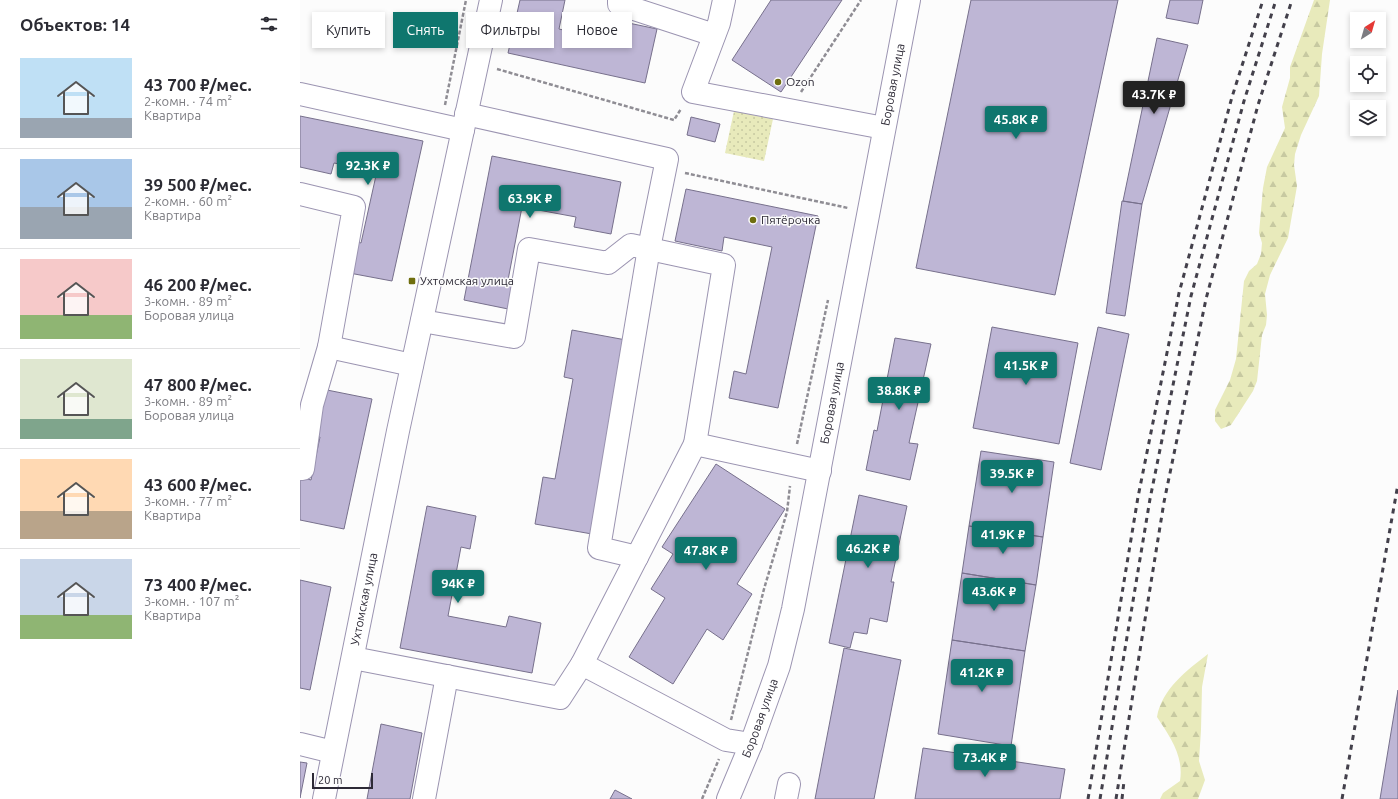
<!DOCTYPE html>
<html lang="ru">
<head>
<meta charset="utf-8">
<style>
  body { margin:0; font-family:Ubuntu,sans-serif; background:#f2f2f3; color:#2b2b33; height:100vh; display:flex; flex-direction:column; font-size:15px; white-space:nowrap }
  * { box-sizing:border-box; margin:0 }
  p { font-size:13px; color:#7c7c81 }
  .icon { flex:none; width:22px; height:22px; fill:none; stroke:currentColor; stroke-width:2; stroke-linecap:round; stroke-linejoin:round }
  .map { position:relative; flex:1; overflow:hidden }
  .details { display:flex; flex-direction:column; background:#fff; width:300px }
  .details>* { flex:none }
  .guide { position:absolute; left:12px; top:12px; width:380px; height:36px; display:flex; gap:8px }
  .needle { width:26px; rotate:37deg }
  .buttons { position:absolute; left:1050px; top:12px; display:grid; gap:8px }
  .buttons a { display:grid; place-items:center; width:36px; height:36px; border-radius:0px; background:#fff; box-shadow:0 2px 6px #0003; font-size:20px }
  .scale { position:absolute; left:12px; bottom:10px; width:61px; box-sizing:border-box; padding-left:4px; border:2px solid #2d2a36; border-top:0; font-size:11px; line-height:14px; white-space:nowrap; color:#2d2a36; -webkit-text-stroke:3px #fcfcfc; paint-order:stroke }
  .price { position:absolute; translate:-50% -34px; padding:0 9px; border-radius:4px; background:#0f766e; color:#fff; font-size:13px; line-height:26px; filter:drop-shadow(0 1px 2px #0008) }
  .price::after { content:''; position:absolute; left:50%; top:24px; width:12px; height:9px; margin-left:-6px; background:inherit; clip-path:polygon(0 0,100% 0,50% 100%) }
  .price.on { background:#222; color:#fff }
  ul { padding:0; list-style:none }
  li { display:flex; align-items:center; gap:12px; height:100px; padding:0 20px }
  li+li { border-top:1px solid #e1e1e2 }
  li span { display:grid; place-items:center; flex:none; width:112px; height:80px; border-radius:0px; color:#555 }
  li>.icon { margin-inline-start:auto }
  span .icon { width:48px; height:48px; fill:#fffc; stroke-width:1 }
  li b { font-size:17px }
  h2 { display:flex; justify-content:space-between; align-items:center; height:48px; padding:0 20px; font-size:17px }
  .tag { padding:0 14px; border-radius:0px; background:#fff; box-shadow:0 2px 6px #0003; font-size:14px; line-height:36px }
  .tag.on { background:#0f766e; color:#fff }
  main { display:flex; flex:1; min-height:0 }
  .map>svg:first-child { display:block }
</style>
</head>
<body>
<main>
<section class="details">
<h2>Объектов: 14<svg class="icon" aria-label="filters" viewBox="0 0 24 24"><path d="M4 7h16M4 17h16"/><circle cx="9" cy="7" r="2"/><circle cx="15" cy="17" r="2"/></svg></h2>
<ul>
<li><span style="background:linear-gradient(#bfe0f5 75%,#9aa5b1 0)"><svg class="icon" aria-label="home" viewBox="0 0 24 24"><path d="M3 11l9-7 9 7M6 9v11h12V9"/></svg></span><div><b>43 700 ₽/мес.</b><p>2-комн. · 74 m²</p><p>Квартира</p></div></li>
<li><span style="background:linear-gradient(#a9c7e8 60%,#9aa5b1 0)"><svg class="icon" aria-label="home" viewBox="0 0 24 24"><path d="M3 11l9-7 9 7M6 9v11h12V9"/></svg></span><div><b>39 500 ₽/мес.</b><p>2-комн. · 60 m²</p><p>Квартира</p></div></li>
<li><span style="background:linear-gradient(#f6c9c9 70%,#8fb573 0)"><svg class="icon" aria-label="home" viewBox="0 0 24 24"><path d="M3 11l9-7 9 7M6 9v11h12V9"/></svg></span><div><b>46 200 ₽/мес.</b><p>3-комн. · 89 m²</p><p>Боровая улица</p></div></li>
<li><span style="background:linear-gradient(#dfe7d0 75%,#7fa58c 0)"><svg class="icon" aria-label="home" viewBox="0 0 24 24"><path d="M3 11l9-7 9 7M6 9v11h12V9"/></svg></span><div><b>47 800 ₽/мес.</b><p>3-комн. · 89 m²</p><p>Боровая улица</p></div></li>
<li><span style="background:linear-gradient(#ffd9b3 65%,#b9a48a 0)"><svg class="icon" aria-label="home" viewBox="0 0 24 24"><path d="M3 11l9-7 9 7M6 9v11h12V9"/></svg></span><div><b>43 600 ₽/мес.</b><p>3-комн. · 77 m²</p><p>Квартира</p></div></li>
<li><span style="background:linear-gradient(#c9d6e8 70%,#8fb573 0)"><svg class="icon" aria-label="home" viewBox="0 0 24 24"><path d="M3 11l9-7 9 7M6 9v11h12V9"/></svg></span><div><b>73 400 ₽/мес.</b><p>3-комн. · 107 m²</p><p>Квартира</p></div></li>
</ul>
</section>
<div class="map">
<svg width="1098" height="799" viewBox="0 0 1098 799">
  <defs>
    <pattern id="grass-dots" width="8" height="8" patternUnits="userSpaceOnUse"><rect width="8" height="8" fill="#e8eabb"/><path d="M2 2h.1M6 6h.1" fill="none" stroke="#c7c9a1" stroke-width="1.8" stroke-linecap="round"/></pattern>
    <pattern id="forest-firs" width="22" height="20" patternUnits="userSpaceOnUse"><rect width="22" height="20" fill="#e8eabb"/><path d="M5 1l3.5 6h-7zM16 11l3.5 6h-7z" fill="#c7c9a1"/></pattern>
  </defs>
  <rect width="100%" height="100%" fill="#fcfcfc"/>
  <path fill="url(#grass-dots)" d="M434,111l39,8 -9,42 -39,-8z"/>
  <path fill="url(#forest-firs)" d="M1014,0h16l-8,54 -3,42 -18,39 -6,19 -1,11 3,21 -9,52 -18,37 -5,19 2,21 -1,10 -4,10 -5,46 -4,10 -22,34 -10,4 -6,-8v-11l15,-30 6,-21 8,-78 5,-10 8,-7 4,-10 1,-11 -3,-10 4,-45 4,-21 18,-39 -3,-21 8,-29v-11z
    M908,654l-6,33 -1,43 -2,31 6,19 -7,19h-38l3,-6 17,-12c4,-25 -10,-44 -23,-64 5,-28 29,-46 51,-63z"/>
  <path fill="#beb6d5" stroke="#77708c" d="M220,0h45l-6,29 21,5 21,4 4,-20 52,11 -12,54 -137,-30z
    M471,0h71l-61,92 -49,-32z
    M671,0h147l-63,295 -139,-27z
    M870,0h33l-5,24 -32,-6z
    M857,38l31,7 -46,159 -19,-3z
    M0,116l123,25 -31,140 -48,-9 6,-32 11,3 16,-72 -43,-8 -3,11 -31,-7z
    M391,117l29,7 -5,18 -28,-7z
    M192,156l129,26 -10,52 -37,-7 2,-10 -54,-10 -14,73 10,2 -5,28 -49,-10z
    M386,189l132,27 -40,192 -49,-10 5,-27 12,3 26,-127 -48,-10 -2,14 -47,-10z
    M822,201l20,3 -17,112 -19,-3z
    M692,327l86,16 -19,101 -86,-16z
    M798,327l31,7 -28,136 -31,-7z
    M272,330l54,10 -34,194 -57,-10 8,-47 12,2 18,-100 -9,-2z
    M595,338l36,6 -22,99 9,1 -8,36 -44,-10 8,-40 3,1z
    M22,389l50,10 -28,130 -44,-9v-43l11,3 9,-43 -8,-1z
    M681,451l73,11 -11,75 -74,-11z
    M416,464l69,45 -48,75 15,10 -29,46 -16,-11 -34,55 -44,-27 36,-59 -14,-9 22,-35 -11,-7z
    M559,495l48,11 -16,76h3l-7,40 -17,-4 -3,16 -13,-2 -4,16 -21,-5z
    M127,506l49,10 -6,33 -9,-2 -13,69 58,11 3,-11 32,7 -9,50 -132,-25z
    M669,526l74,11 -7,48 -74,-12z
    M662,573l74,12 -11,66 -73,-11z
    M0,580l31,7 -21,103 -10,-2z
    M652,640l73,11 -14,95 -73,-12z
    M544,648l57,12 -27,139h-59z
    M1098,690v109h-18z
    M81,724l41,9 -12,66h-43z
    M623,748l142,21 -5,30h-145z
    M0,762l7,1 -7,35z
    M315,790l17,9h-22z"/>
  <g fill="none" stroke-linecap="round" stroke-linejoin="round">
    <defs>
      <g id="minor">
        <path d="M319,0v4l95,31"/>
        <path d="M424,0l-5,23 -26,69 191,36"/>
        <path d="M0,94l163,36"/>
        <path d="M166,114l201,45 -18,89 -50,300 38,9"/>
        <path d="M0,194l54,13 -25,140 83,18"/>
        <path d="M122,321l92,16 15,-88 79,14 23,-18 93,20 -29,179 125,27"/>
        <path d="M395,444l-113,220 144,76 25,4"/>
        <path d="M0,469h3l9,-64 17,-58"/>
        <path d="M53,658l207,40 22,-34"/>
        <path d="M0,744l33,8"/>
        <path id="s1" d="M24,799l74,-368 93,-431"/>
        <path d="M124,799l23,-123"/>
        <path id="s2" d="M428,799l23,-55 28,-78 14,-57 116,-609"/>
        <path d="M486,799l3,-15"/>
      </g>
    </defs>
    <use href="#minor" stroke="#9b94b1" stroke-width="24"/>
    <path stroke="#8f8d94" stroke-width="2.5" stroke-dasharray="4 2" stroke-linecap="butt" d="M197,69l177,51 7,-11
      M501,92l60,-92
      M145,105l21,-105
      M385,173l163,35
      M497,444l31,-144
      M431,720l33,-131 23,-77 3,-26
      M402,799l17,-40"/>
    <use href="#minor" stroke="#fff" stroke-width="22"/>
    <path stroke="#43404b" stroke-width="3" stroke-dasharray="5 5" stroke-linecap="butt" d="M788,799l50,-302 41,-204 53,-196 31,-97
      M800,799l50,-300 41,-203 53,-195 32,-101
      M816,799l48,-297 42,-203 52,-194 34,-105
      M822,799l2,-18
      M1042,799l56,-315"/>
  </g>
  <g fill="#6f6e0e" stroke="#fcfcfc" stroke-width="1.5">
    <circle cx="478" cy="82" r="4"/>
    <circle cx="453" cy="220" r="4"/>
    <rect x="108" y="277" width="8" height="8" rx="2"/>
  </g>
  <g text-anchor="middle" stroke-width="3" stroke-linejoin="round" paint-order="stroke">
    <g font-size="12" fill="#2d2a36" stroke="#fcfcfc" text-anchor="start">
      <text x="486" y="86">Ozon</text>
      <text x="461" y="224">Пятёрочка</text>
      <text x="120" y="285">Ухтомская улица</text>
    </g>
    <g font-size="12" fill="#2d2a36" stroke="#fcfcfc">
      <text dy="4" stroke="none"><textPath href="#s2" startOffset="735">Боровая улица</textPath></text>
      <text dy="4" stroke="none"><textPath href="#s2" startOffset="411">Боровая улица</textPath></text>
      <text dy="4" stroke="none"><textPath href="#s1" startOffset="204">Ухтомская улица</textPath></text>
      <text dy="4" stroke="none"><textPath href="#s2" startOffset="87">Боровая улица</textPath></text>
    </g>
  </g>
</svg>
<div class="buttons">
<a><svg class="needle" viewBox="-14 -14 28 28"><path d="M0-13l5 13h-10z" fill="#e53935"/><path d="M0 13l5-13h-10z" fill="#7c7c81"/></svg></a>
<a><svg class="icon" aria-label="locate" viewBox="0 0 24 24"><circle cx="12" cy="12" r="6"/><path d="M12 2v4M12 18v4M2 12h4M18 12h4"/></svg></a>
<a><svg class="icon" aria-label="layers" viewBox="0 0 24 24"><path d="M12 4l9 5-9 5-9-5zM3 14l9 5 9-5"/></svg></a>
</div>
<div class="scale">20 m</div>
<b class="price on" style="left:854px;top:115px">43.7K ₽</b>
<b class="price" style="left:716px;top:140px">45.8K ₽</b>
<b class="price" style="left:68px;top:186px">92.3K ₽</b>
<b class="price" style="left:230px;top:219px">63.9K ₽</b>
<b class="price" style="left:726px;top:386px">41.5K ₽</b>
<b class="price" style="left:599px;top:411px">38.8K ₽</b>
<b class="price" style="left:712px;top:494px">39.5K ₽</b>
<b class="price" style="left:703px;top:555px">41.9K ₽</b>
<b class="price" style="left:568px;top:569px">46.2K ₽</b>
<b class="price" style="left:406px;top:571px">47.8K ₽</b>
<b class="price" style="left:158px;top:604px">94K ₽</b>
<b class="price" style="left:694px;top:612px">43.6K ₽</b>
<b class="price" style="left:682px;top:693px">41.2K ₽</b>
<b class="price" style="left:685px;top:778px">73.4K ₽</b>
<div class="guide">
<a class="tag">Купить</a>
<a class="tag on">Снять</a>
<a class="tag">Фильтры</a>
<a class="tag">Новое</a>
</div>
</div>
</main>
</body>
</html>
